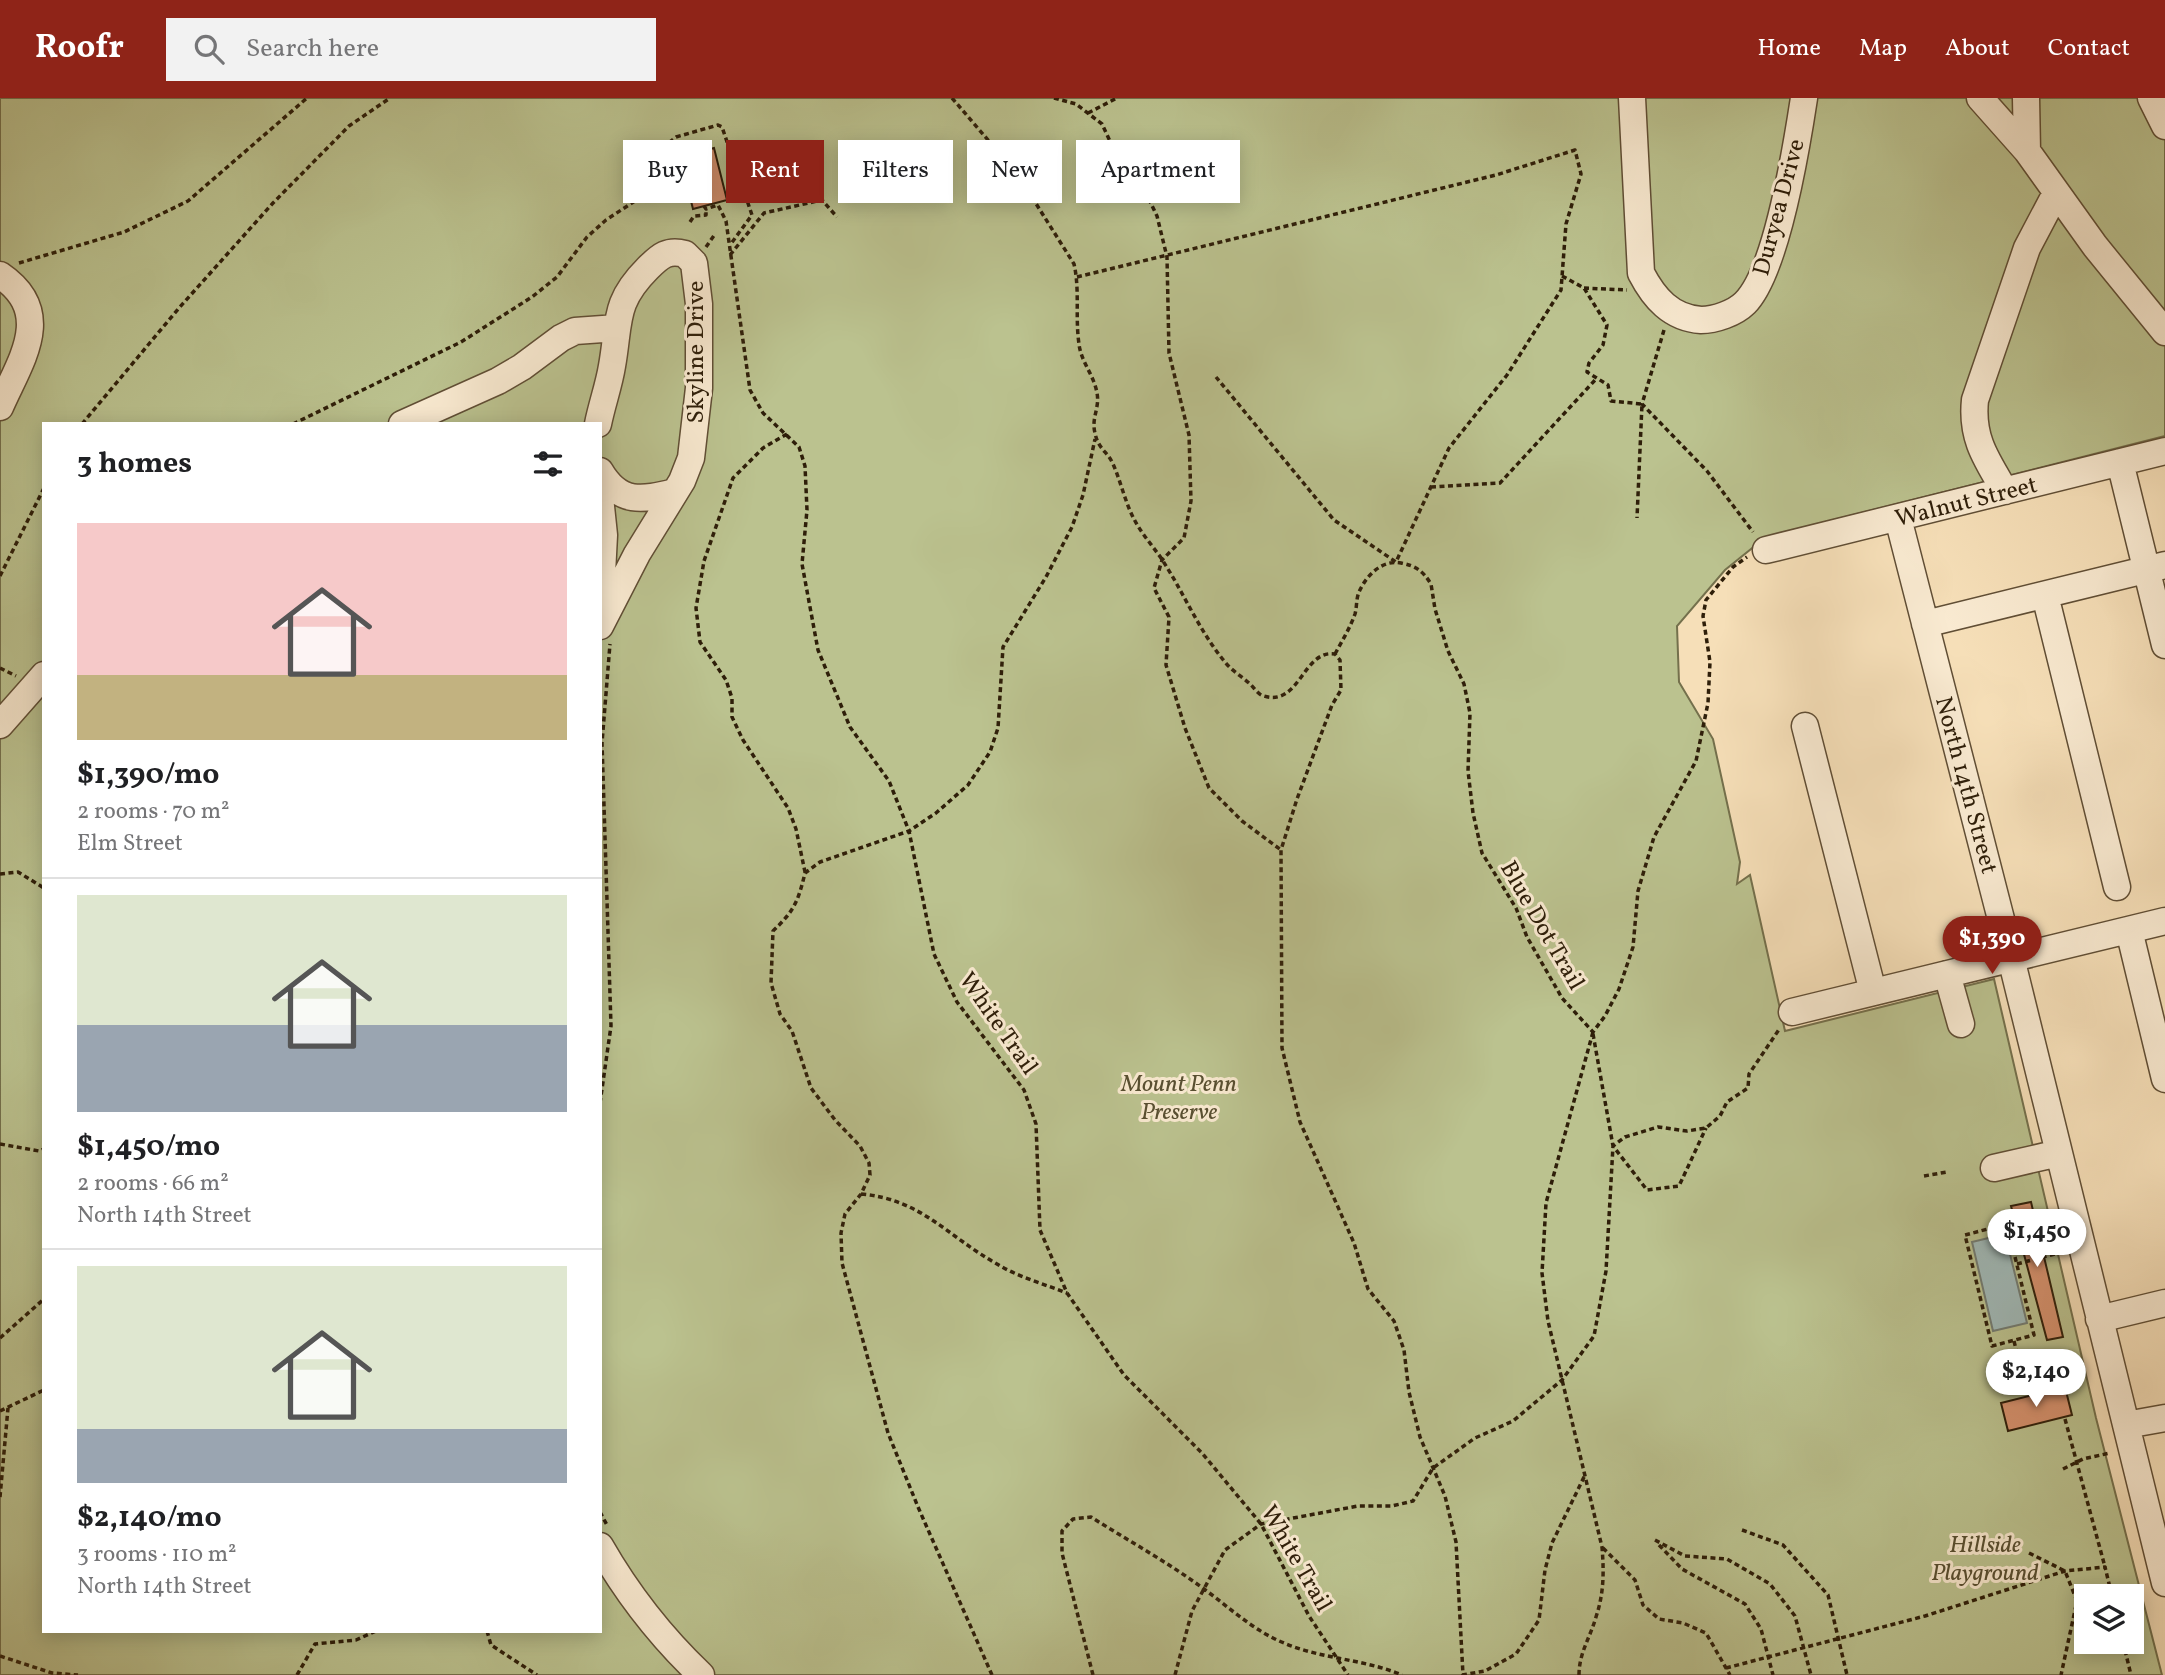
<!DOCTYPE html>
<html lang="en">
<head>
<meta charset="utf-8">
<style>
  body { margin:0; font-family:Vollkorn,serif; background:#f2f2f2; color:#202124; height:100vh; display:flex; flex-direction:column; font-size:26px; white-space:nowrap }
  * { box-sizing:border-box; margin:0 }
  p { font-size:23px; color:#757577 }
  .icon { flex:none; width:38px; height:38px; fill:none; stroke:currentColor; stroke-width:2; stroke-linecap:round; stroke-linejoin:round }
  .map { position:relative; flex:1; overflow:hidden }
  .details { position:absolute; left:42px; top:324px; width:560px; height:1211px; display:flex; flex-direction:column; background:#fff; border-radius:0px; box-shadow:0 4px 18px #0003 }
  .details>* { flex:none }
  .banner { position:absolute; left:623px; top:42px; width:665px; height:63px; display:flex; gap:14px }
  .tools { position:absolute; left:2074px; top:1486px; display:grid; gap:14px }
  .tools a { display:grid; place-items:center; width:70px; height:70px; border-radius:0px; background:#fff; box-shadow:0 4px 18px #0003; font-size:35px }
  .price { position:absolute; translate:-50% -60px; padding:0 16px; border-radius:24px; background:#fff; color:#222; font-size:23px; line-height:46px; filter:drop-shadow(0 2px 4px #0008) }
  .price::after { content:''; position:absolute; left:50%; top:42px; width:21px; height:16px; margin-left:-10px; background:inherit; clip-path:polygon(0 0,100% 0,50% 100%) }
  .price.current { background:#8f2418; color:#fff }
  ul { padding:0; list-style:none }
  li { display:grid; align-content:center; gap:14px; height:371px; padding:0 35px }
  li+li { border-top:2px solid #e0e0e0 }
  li span { display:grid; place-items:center; height:217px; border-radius:0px; color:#555 }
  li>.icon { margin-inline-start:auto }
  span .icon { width:126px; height:126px; fill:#fffc; stroke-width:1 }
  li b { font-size:30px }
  h2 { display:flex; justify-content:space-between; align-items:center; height:84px; padding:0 35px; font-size:30px }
  .pill { padding:0 24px; border-radius:0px; background:#fff; box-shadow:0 4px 18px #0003; font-size:24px; line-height:63px }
  .pill.current { background:#8f2418; color:#fff }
  header { display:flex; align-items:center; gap:42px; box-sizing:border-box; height:98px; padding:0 35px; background:#8f2418; color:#fff }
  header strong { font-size:33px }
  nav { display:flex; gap:38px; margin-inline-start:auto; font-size:24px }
  .search { width:490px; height:63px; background:#f2f2f2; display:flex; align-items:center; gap:18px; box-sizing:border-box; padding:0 24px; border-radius:0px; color:#757577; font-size:26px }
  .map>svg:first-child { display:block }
</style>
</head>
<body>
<header>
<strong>Roofr</strong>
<div class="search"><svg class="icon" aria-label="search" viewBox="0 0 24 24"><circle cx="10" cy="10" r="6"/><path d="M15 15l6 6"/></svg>Search here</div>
<nav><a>Home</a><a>Map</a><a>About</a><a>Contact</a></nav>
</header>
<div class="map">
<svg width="2165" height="1577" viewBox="0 0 2165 1577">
  <rect width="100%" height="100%" fill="#f6dfb8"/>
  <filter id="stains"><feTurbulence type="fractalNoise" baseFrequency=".00286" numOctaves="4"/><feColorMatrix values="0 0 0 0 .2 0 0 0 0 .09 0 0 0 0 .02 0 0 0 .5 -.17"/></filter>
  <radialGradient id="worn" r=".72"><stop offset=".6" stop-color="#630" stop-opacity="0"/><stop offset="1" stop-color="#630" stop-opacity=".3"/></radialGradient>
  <path fill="#bbc28f" stroke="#74704c" stroke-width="2" fill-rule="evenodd" d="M0,0h2165v338l-399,101 -41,33 -48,56 2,56 34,57 27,123 -3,22 13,-9 35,156 209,-52 102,439 66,257h-2162zM44,326h556v1207h-556zM2086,1498h46v46h-46z"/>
  <path fill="#a0bab9" stroke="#727c73" stroke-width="2" d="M2005,1136l22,89 -34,8 -21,-89z"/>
  <path fill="#d7926f" stroke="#2e1e09" stroke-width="2" d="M714,50l13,52 -34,9 -13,-52z
    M2031,1104l32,135 -16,3 -36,-134z
    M2065,1289l7,28 -64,16 -7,-28z"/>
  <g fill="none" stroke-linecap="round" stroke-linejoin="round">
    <defs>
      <path id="minor" d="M1632,0l9,175c13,25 30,45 60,47 14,0 34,-7 44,-17 32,-32 52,-159 59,-205
        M1980,0l47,53 68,95 70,86
        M2026,0l1,53
        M2151,0l14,28
        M0,177c56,38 20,86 0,132
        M402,326l96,-43 24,-14 39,-29 14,-7 42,-3
        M598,326c4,-20 11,-39 14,-58 8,-45 1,-63 36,-98 12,-12 20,-19 37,-14l9,9 5,41v84l-8,70 -9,23 -45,73 -37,72
        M2120,364l45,183
        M600,373c20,34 42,29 75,21
        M2005,393c-19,-32 -34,-53 -30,-91l52,-152 29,-55
        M600,399l4,38 -4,77
        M1898,420l113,440 154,625
        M1766,452l399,-99
        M2045,497l72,292
        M1925,526l240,-59
        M0,627l44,-50
        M1805,628l68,266
        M2129,832l36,149
        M1947,876l14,50
        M1792,914l373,-91
        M1994,1070l65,-15
        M2099,1221l66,-16
        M2126,1327l39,-7
        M600,1448c28,49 60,90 101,129"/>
    </defs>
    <use href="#minor" stroke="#604e35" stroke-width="29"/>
    <path stroke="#2e1e09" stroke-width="3.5" stroke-dasharray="5 3.5" stroke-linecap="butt" d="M952,0l66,77 56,89c6,26 1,53 5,80 2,18 15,31 18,49 3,15 -6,25 -2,40 3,16 13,19 18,31 8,18 12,38 21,55 7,14 18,26 27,39 22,33 38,73 64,104 6,8 16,14 24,21 5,4 9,12 15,13 36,11 39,-47 71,-42l5,6 1,30 -9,15 -35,94 -16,51 1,198 18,74 54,121 14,46 26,32 10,29 5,42 11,45 25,59 11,46 7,133
      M1054,0l22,6 26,20 13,28 24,27 18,37 10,41 2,96 20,82 2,66 -7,37 -22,22 -8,28 15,29 -3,48 19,63 24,60 33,33 39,29
      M1088,15l29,-15
      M643,66l33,-27 42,-12 4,2 30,88 -22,30
      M704,108l2,3 12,-4 8,16 24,169 13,23 36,34 6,19 2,44 -5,54 16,86 32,77 39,54 20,50 25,123 23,48 67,88 12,34 4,106 27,63 57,82 78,78 59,71 48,92 39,59
      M690,124l4,-6 12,-1v-6
      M706,149l9,-13
      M730,157l34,-42 58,-13 15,17
      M19,165l105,-31 64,-31 119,-103
      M1562,178l22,12 23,37 -4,20 -14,18 -2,9 21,13 3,16 31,3 -5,114
      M1077,179l419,-102 79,-25 6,24 -15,50 -5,66 -54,85 -58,73 -53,114 -62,-42 -118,-143
      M1584,190l43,2
      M1664,232l-22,74 65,67 46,61
      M82,326l97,-116 94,-105 76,-77 41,-28
      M293,326l168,-82 71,-45 25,-20 30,-40 19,-17 32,-21 30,-15
      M787,336l-24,14 -30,30 -29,83 -8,47 4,34 26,38 6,18v19l11,23 45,68 8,21 9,43
      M1431,389l69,-4 96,-104
      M0,478l44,-88
      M1335,556c7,-13 15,-26 20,-40 2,-7 1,-15 4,-22 7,-16 23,-33 42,-29 15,3 22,8 30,21l4,25 13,42 16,33 6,29 -2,58 5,42 9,40 34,55 11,29 35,61 31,34 12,-16 14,-27 14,-42 5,-56 16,-54 42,-76 12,-58 2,-41 -7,-46 3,-16 27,-33 14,-10
      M0,570l16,8
      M0,776l18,-2 26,16
      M1593,936l20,112 34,44 32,-4 27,-58
      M600,1005l11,-77 -9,-283 8,-99
      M0,1046l39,7 5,-2
      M1924,1078l23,-4
      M861,1096c60,5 86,42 136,70 21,13 47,20 70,29
      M2007,1126l27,111 -42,11 -27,-111z
      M2017,1166l45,-12
      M0,1240l44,-39
      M2014,1243l9,37
      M0,1313l44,-21
      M2065,1321l40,148
      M2063,1371l20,-10 27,-6
      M0,1399l8,-89
      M600,1414l8,15
      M1742,1432l41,15 45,50 19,80
      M1655,1442l30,16 42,3 43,25 25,32 16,59
      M1659,1447l23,24 63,35 16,25 12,46
      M1603,1450l32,32 8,25 16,14 24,4 23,10 24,42
      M2029,1455l36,18 12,30 -16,74
      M487,1533l4,14 46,30
      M2123,1544l8,33
      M0,1558l52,17 26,2
      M1726,1570l199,-52 140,-45 40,-4 7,29
      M297,1577l18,-31 41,-4 20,-9
      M992,1577l-74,-168 -30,-74 -46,-170 -1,-30 4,-19 16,-20 9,-19 -1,-12 -9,-17 -25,-26 -24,-32 -19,-57 -12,-17 -9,-31 2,-52c21,-20 25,-29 32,-58l15,-11 89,-31 27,-18 32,-28 22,-33 8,-24 5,-81 43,-70 26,-50 11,-32 12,-56
      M1093,1577l-31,-122v-22l11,-12 18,-2c38,24 78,46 113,72 26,19 50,42 80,54 37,16 80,16 118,32
      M1175,1577l17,-64 33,-61 36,-26 97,-18h34l21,-5 20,-33 42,-30 38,-17 49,-41 32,-44 12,-65 7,-125 12,-9 33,-10 29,4 19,-3 14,-12 7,-14 21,-14 1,-14 31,-46
      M1462,1577l23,-4 31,-17 23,-34 6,-50 7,-27 33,-68
      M1579,1577c0,-22 11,-37 17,-58 8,-24 8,-45 6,-70l-54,-226 -6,-48 4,-70 47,-171"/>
    <use href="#minor" stroke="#f9ead1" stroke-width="26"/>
  </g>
  <g text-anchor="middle" stroke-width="6" stroke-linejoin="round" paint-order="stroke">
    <g font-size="24" fill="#2e1e09" stroke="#f9ead1">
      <text transform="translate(1778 109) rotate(-75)" y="8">Duryea Drive</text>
      <text transform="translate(695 254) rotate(-90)" y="8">Skyline Drive</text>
      <text transform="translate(1966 403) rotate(-14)" y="8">Walnut Street</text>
      <text transform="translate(1967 687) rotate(75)" y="8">North 14th Street</text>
      <text transform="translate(1543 827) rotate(60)" y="8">Blue Dot Trail</text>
      <text transform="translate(999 925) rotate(55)" y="8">White Trail</text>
      <text transform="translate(1297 1460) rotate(60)" y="8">White Trail</text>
    </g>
    <g font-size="24" font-style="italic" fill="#584f31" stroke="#f9ead1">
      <text x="1179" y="993">Mount Penn<tspan x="1179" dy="28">Preserve</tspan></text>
      <text x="1985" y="1454">Hillside<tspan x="1985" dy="28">Playground</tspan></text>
    </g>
  </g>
  <rect width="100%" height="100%" filter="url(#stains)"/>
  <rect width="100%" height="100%" fill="url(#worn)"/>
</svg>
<div class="tools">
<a><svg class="icon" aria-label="layers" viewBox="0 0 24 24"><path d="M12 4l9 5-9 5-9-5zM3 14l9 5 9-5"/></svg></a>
</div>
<b class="price current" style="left:1992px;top:878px">$1,390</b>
<b class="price" style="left:2037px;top:1171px">$1,450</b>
<b class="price" style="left:2036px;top:1311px">$2,140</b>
<div class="banner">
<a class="pill">Buy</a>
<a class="pill current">Rent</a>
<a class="pill">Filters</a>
<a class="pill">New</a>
<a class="pill">Apartment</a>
</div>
<section class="details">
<h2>3 homes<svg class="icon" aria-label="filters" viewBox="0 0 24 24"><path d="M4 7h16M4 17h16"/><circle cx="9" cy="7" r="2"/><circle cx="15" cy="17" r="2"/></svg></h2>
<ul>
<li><span style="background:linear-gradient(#f6c9c9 70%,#c2b280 0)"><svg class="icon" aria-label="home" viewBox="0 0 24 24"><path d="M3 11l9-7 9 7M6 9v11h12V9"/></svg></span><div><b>$1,390/mo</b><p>2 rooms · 70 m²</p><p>Elm Street</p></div></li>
<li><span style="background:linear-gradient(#dfe7d0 60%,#9aa5b1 0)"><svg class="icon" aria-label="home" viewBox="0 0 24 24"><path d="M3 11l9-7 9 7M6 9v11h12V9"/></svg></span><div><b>$1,450/mo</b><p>2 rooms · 66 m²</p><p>North 14th Street</p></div></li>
<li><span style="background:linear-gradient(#dfe7d0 75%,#9aa5b1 0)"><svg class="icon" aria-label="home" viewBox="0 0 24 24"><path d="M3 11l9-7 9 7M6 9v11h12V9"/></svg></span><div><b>$2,140/mo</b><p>3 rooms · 110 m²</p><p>North 14th Street</p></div></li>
</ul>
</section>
</div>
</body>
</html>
